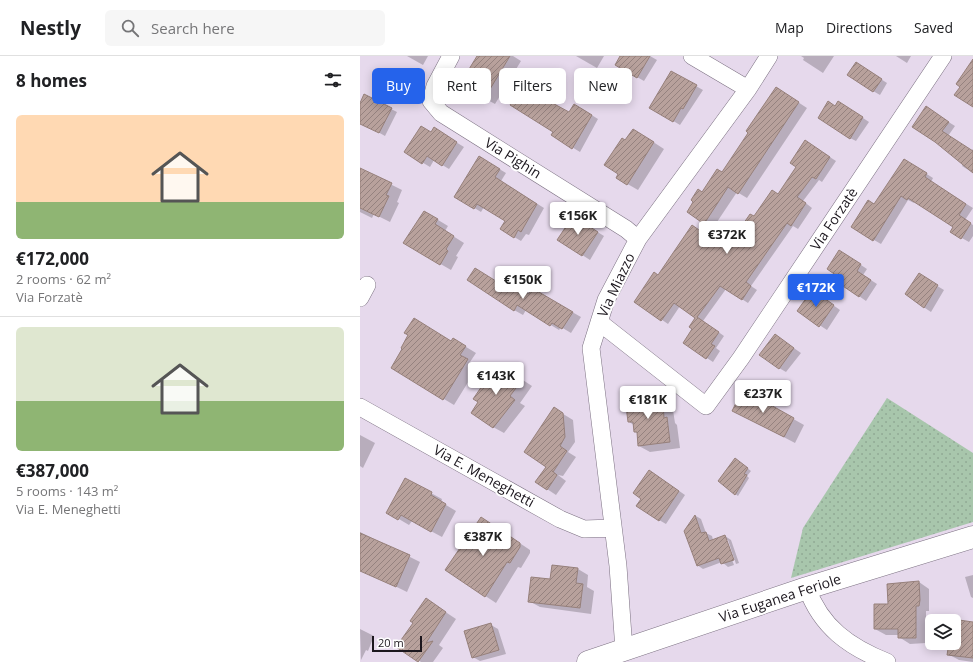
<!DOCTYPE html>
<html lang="en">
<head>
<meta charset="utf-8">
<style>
  body { margin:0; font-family:"Open Sans",sans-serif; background:#f6f6f6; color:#202124; height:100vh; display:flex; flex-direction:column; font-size:15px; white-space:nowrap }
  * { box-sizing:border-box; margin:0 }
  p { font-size:13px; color:#757577 }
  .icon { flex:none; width:22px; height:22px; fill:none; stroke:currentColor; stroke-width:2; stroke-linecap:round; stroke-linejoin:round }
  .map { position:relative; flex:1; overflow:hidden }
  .details { display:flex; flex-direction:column; background:#fff; width:360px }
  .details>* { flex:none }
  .top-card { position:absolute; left:12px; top:12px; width:380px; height:36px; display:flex; gap:8px }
  .controls { position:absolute; left:565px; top:558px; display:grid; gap:8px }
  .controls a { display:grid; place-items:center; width:36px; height:36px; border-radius:6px; background:#fff; box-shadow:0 2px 10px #0003; font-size:20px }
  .scale { position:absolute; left:12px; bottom:10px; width:50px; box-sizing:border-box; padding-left:4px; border:2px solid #1c171e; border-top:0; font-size:11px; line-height:14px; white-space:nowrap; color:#1c171e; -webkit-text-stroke:3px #fff; paint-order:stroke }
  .price { position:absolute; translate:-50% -34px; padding:0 9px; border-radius:4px; background:#fff; color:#222; font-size:13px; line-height:26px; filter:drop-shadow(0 1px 2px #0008) }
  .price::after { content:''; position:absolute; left:50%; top:24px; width:12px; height:9px; margin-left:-6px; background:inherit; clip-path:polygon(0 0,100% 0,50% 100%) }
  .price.selected { background:#2563eb; color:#fff }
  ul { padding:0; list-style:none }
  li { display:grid; align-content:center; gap:8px; height:212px; padding:0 16px }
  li+li { border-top:1px solid #e0e0e0 }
  li span { display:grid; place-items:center; height:124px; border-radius:6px; color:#555 }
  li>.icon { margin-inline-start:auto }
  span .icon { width:72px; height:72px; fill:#fffc; stroke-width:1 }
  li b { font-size:17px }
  h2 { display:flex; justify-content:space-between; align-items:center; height:48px; padding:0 16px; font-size:17px }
  .tag { padding:0 14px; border-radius:6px; background:#fff; box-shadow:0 2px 10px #0003; font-size:14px; line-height:36px }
  .tag.selected { background:#2563eb; color:#fff }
  header { display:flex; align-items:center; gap:24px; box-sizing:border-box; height:56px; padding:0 20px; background:#fff; border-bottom:1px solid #e0e0e0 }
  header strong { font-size:19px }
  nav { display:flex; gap:22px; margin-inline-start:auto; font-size:14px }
  .search { width:280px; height:36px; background:#f6f6f6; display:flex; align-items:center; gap:10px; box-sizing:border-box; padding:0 14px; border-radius:6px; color:#757577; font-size:15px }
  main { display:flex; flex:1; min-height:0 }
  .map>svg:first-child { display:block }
</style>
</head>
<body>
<header>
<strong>Nestly</strong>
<div class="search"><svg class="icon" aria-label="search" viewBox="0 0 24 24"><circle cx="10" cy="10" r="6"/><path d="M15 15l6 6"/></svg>Search here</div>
<nav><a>Map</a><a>Directions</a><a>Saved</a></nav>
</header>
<main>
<section class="details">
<h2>8 homes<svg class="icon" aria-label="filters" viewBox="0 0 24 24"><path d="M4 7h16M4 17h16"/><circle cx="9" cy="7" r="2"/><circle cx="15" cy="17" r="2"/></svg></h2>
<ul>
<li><span style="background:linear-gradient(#ffd9b3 70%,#8fb573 0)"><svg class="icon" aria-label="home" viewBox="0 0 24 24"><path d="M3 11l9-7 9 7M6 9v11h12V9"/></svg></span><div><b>€172,000</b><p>2 rooms · 62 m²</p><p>Via Forzatè</p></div></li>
<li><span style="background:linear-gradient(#dfe7d0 60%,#8fb573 0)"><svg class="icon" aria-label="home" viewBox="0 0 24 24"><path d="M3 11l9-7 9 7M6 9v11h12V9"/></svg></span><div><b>€387,000</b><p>5 rooms · 143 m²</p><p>Via E. Meneghetti</p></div></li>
</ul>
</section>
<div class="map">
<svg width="613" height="606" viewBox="0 0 613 606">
  <defs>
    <pattern id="park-dots" width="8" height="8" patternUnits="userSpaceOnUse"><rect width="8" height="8" fill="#a8c6ac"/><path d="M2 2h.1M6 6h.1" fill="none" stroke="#90a994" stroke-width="1.8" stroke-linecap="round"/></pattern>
    <pattern id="building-hatch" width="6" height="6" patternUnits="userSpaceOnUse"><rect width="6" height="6" fill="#b8a19c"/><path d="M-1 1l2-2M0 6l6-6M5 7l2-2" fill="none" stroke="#95827f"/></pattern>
  </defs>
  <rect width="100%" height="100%" fill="#e6d9ec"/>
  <path fill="url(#park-dots)" d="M527,342l86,55v69l-182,56 12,-50z"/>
  <path fill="#0003" d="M47,0h21l-5,9z
    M118,0h35l8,5 -26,43 -11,-6z
    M216,0h28l-7,12z
    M261,0h29l7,4 -13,21 -28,-16z
    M441,0h33l-11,17 -20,-13 1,-2z
    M536,0h15l-4,7z
    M502,11l25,16 -7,12 -7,-4z
    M174,16l26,15 -8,17 17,10 13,-5 16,10 -18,33 -28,-17 3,-3z
    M311,16l32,18 -23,35 -30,-18z
    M424,37l23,15 -60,90 -10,-6 -24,36 -8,-5 17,-50z
    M0,49l31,4 6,3 -12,24 -25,-14z
    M485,50l24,16 -13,19 -6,-3 -14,-31z
    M566,52l29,18 -7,10 23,15 2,-2v24l-11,-7 1,-2z
    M71,77h10l23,14 -15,22 -15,-9 -4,7 -25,-15z
    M284,80l20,13 -26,41 -21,-12 3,-4 6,-33z
    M451,89l25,16 -14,21 -3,-2 -16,21 9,7 -14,21 -5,-3 -42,60 6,4 -9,13 -22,-14 -23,32 21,15 -8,12 4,3 -7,11 -29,-19 10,-14 2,-11 -16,-12 -12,18 -32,-22 22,-26 69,-26 28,-33 23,-22z
    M119,101l27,16 -5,8 43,27 -15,27 -3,-1 -5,7 -20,-12 5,-8 -22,-14 -3,5 -26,-16z
    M551,108l22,14 -2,4 42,26 -8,12 8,5v11l-4,6 -18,-10 4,-5 -40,-26 -1,2 -6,-3 -27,44 -7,-4 1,-35z
    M0,113l42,21 -5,12 2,1 -9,19 -16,-8 -2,4 -12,-6z
    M65,156l23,14 -3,5 19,12 -8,13 2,1 -7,13 -47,-27z
    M220,165l24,15 -14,24 -31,-20z
    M486,199l21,14 -4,6 14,9 -11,17 -27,-19 3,-4z
    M559,219l25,15 -13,22 -18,-12z
    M173,234l48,27 -10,16 -10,-6 -2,3 -33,-20 -3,5 -9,-5 -2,-18 17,3z
    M459,239l21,15 -13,20 -29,-19z
    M49,279l42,7 2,-3 23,14 -6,9 8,4 -24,39 -62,-37z
    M415,279l26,18 -15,19 -7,-4z
    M149,315l23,15 -12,17 5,3 -21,27 -11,-6z
    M391,339l53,30 -9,18 -52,-27z
    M292,340l21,14 2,13 2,2 3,23 -30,4 -11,-6 -1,-13 -3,-1 -1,-7 -5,-3z
    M195,353l18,11 2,22 -7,10 8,5 -13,19 -5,-1 8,6 -10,14 -9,-6v-23z
    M0,379l15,8 -12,25 -3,-2z
    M378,405l13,10 -4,5 2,2 -11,18 -19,-15z
    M296,419l29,20 -19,29 -7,-4z
    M45,423l37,20 -1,3 15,9 -14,26 -30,-16 -3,4 -22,-13z
    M336,460l5,3 5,14 6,3 1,4 12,-4 6,4 8,23 -3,1 -8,-24h-3l9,25 -6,2 -6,-5 -19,7 -6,-4 -11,-34z
    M131,468l39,26v3l-9,15 -3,-1 -22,36 -50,-33z
    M0,476l60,30 -13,30 -47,-23z
    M218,513l10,6 -1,12 7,4 -3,23 -51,-7 -11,-6 22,-20z
    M613,519v23l-2,-1 -6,-20z
    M559,526l10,7v22h-3v32l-16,1 -11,-7v-2h-13l-11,-6 14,-24z
    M66,543l30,20 -17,26 4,3 -10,14h-12l-23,-16 16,-23z
    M613,567v39l-14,-2 -11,-6 2,-11h4z
    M131,569l7,4 8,25 -26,7 -7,-4z
    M0,573l14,7 -6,15 -2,-1 -5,10z"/>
  <path fill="url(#building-hatch)" stroke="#96807b" d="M117,0h33l-26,43 -24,-15z
    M260,0h30l-13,22 -22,-13z
    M613,3v48l-19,-12 6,-8 -4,-3z
    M496,6l26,17 -9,13 -26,-17z
    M174,14l19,12 -8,17 24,13 5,-8 18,11 -20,34 -21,-14 2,-3 -43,-27z
    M311,15l26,14 -14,24 -2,-1 -8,14 -24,-14z
    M416,31l23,15 -61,92 -10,-7 -24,37 -17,-12 6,-10 -2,-2 7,-11 4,3 15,-23 5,3 26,-39 -2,-2z
    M4,38l28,14 -13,25 -19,-9v-21z
    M468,45l7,5 3,-5 25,16 -13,22 -32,-21z
    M566,50l23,16 -7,9 31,20v22l-38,-31 -23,-15z
    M61,70l10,6 3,-5 23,15 -15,24 -15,-10 -5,8 -18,-12z
    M273,73l21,13 -27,43 -11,-7 2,-4 -14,-9 18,-27 3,2z
    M445,84l25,17 -14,22 -4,-2 -15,20 9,6 -15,23 -4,-3 -41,59 5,4 -9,14 -22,-14 -23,31 22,15 -8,12 4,2 -9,13 -23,-16 9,-14 -3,-2 6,-9 -21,-15 -13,18 -27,-19 20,-30 4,3 34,-50 34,24 24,-35 4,2 18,-26 6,4 18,-27 -6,-4z
    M119,100l21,13 -5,8 42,27 -16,28 -3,-2 -4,8 -14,-9 5,-8 -28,-17 -3,5 -20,-12z
    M544,103l23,14 -2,4 41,27 -7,11 12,8 -10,16 -11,-7 3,-5 -45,-29 -1,2 -6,-4 -28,45 -22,-14 17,-27 6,4z
    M0,112l32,15 -6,12 3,1 -10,21 -19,-9z
    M64,155l14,8 -3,5 19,12 -8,13 2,2 -8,14 -37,-22z
    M213,160l25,16 -16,24 -25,-16z
    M479,194l22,14 -4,7 14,9 -12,17 -22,-15 3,-4 -13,-9z
    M115,212l37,23 3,-5 14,8 3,-6 41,24 -11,17 -10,-6 -2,3 -33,-21 -3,6 -47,-31z
    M559,217l19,12 -14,23 -19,-14z
    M452,234l22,15 -15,22 -22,-16z
    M54,262l37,23 2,-3 13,8 -6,9 8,4 -25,41 -52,-32 11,-19 -1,-1 7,-13 -4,-2z
    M415,278l19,14 -15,21 -20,-14z
    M138,307l24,17 -12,16 5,4 -22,28 -22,-15 7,-11 -5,-3z
    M381,337l8,4 2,-3 43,24 -10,19 -52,-26z
    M292,339l1,9 10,-1 1,15 3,-1 3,25 -32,4 -1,-14h-3l-1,-10h-5l-3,-24z
    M194,351l9,6 2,24 -5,9 7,5 -14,21 -2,-2 6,5 -10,15 -12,-8 11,-15 -22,-15z
    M375,402l13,10 -4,6 3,1 -12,20 -17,-14z
    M289,414l30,21 -20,30 -23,-15 5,-7 -8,-6z
    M45,422l27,14 -1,3 15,9 -15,28 -30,-17 -3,5 -12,-7z
    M335,459l6,18 5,-1 3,9 16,-6 9,25 -13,4 -2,-6 -22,8 -13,-35z
    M121,461l39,26v4l-10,16 -3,-1 -22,35 -40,-27z
    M0,477l50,22 -14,32 -36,-16z
    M192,509l26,3 -2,15 7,1 -3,24 -52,-6 3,-25 19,2z
    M559,525l1,19 -1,6h-3v32h-18v-9h-24v-25h14l-1,-20z
    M66,542l20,14 -20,31 7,-2 -15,21 -22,-15 17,-24 -3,-2z
    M592,563l21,3v36l-26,-3 2,-12h5z
    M131,567l8,27 -27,8 -8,-27z"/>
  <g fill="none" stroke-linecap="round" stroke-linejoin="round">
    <defs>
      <path id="street" d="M91,0l-16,30 -4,15 10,12 185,116 12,10
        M332,0l56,33
        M0,242l7,-13
        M239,266l107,84 35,-48 202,-302
        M0,351l200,112 24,10 29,-1
        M447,532c14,39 42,59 80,74
        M264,594l-6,-84 -27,-218 15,-48 32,-61 110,-150 21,-33"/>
      <path id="secondary" d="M228,606l219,-74 166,-51"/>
    </defs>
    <use href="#street" stroke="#7c7182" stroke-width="18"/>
    <use href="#secondary" stroke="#7c7182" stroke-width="23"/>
    <use href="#street" stroke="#fff" stroke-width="17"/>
    <use href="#secondary" stroke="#fff" stroke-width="22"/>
  </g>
  <g text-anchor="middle" stroke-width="4" stroke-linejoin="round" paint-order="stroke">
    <g font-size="14" fill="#1c171e" stroke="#fff">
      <text transform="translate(153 102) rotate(32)" y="5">Via Pighin</text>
      <text transform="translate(474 163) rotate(-56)" y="5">Via Forzatè</text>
      <text transform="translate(256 229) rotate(-65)" y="5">Via Miazzo</text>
      <text transform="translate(124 420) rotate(29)" y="5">Via E. Meneghetti</text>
      <text transform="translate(420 542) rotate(-18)" y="5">Via Euganea Feriole</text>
    </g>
  </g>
</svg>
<div class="controls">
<a><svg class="icon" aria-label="layers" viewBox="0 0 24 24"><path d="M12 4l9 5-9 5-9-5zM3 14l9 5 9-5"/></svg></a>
</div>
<div class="scale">20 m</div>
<b class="price" style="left:218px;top:180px">€156K</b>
<b class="price" style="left:367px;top:199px">€372K</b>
<b class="price" style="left:163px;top:244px">€150K</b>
<b class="price selected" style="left:456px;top:252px">€172K</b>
<b class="price" style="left:136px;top:340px">€143K</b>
<b class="price" style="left:403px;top:358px">€237K</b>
<b class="price" style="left:288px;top:364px">€181K</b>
<b class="price" style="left:123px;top:501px">€387K</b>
<div class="top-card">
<a class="tag selected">Buy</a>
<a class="tag">Rent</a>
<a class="tag">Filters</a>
<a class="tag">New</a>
</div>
</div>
</main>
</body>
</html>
